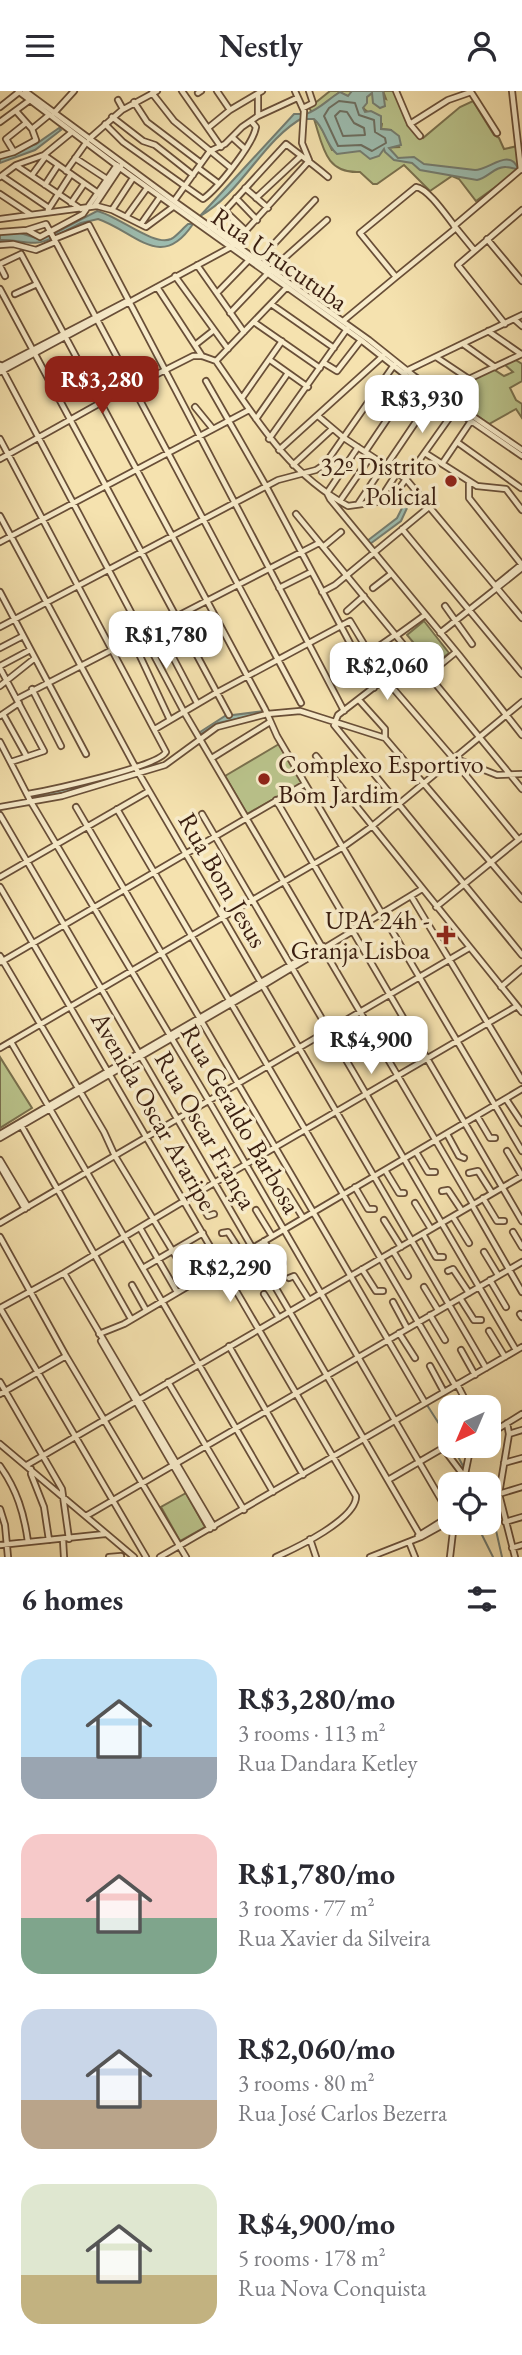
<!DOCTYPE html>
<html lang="en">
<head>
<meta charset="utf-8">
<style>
  body { margin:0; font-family:"EB Garamond",serif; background:#f2f2f3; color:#2b2b33; height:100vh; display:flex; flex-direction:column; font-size:26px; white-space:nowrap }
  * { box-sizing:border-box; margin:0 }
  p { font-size:23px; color:#7c7c81 }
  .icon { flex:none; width:38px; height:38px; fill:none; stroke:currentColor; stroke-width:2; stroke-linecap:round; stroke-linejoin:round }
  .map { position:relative; height:1466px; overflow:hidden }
  .details { display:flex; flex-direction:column; background:#fff; flex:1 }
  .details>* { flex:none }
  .needle { width:46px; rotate:224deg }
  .fabs { position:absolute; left:438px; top:1304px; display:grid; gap:14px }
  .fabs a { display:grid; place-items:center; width:63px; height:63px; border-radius:14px; background:#fff; box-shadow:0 7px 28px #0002; font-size:35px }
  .price { position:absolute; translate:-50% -60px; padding:0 16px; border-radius:14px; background:#fff; color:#222; font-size:23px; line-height:46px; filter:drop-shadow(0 2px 4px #0008) }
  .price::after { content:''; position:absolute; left:50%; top:42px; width:21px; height:16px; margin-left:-10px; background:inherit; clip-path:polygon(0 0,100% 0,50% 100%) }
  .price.selected { background:#8f2418; color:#fff }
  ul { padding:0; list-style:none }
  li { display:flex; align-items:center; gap:21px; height:175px; padding:0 21px }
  li span { display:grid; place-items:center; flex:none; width:196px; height:140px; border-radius:21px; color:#555 }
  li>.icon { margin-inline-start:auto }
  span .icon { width:84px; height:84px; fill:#fffc; stroke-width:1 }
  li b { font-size:30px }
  h2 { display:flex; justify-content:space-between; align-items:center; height:84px; padding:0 21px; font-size:30px }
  header { display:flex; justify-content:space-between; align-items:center; height:91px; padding:0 21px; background:#fff; font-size:32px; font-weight:600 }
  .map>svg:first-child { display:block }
</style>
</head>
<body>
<header><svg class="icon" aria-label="menu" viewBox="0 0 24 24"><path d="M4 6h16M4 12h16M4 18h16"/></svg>Nestly<svg class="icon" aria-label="person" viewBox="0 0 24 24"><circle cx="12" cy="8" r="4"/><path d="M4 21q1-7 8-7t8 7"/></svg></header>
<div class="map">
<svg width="522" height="1466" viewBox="0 0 522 1466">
  <rect width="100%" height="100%" fill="#f5e2af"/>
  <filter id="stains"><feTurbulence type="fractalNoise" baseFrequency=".00286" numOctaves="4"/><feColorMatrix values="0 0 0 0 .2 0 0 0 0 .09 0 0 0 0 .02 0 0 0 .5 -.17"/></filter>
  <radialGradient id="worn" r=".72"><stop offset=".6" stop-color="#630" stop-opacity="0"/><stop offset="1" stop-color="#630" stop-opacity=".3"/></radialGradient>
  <path fill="#bac48c" stroke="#7a714e" stroke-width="2" d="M330,0h22l-4,6 -8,-5c-10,6 -18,16 -28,20l-3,-4z
    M383,0h12c6,16 11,41 28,47l37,-31 13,-6 21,34 5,3 5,11 18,-4v27l-3,-2 -43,31 -17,-22 -7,-3 -22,15 -26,-26 -27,19h-4l-13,-12c-35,2 -37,-26 -46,-53 9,7 12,20 18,31l67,-3 -8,-17 -10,-1 1,-5 -19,-16 4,-11 5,-4 14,6z
    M514,268l8,5v17l-12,7 6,12 6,4v14l-6,-9 -27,15 -24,-17 12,-6 -19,-14 35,-18 11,7 9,-4 -9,-8z
    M424,530l25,32 -16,13 -26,-31z
    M279,653l23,39 -55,31 -22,-38z
    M0,966l32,51 -32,20z
    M186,1402l19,34 -25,14 -19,-34z"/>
  <path fill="#9dbdb0" stroke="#757d70" stroke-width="2" d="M352,0h31l2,15 -5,2 -7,-5 -1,-10 -5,4v6l-4,5 2,4 6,-1 10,5v13l10,1 8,6 2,9 -12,3 9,10 16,-1 10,7 51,6c14,0 35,-23 43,-1 -4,0 -8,-2 -12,-2 -11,-1 -18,11 -29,13l-57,-10 -8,-7 -18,-3 -9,-8 -1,-3 -5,7 -9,3 -10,-8 -23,3c-12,-10 -12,-26 -23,-35h-8v-5c14,-5 21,-14 34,-22l8,4z
    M294,23h10v3c-42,23 -62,76 -104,99z
    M59,37l2,2 -26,20 -35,13v-6l36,-13z
    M97,120c20,4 57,36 74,28 6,-3 12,-11 17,-15h5c-32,48 -57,8 -95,-5l-17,4 -27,14 -1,-3z
    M17,141l22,7 11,-4 2,3c-18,10 -33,1 -52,2v-6z
    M412,397l3,3 -14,30 -31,23 -3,-3 30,-23z
    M265,620v2l-47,10 -17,11 -1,-2 25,-16z
    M135,677l1,2 -73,23 -31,5 -2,-3 29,-5z"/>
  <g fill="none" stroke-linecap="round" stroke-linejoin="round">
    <path stroke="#6c6e60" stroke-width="2" d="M339,10l16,2 4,12 15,5 1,12 10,6 1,5 -14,8 -11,-6 -23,1 -14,-30 5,-8z
      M340,20l7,1 7,11 10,5 1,7 -22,1 -8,-20z"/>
    <path stroke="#757d70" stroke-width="2" d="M427,1314l23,36
      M452,1354l12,23
      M469,1385l5,8
      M488,1418l5,8 9,40
      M476,1432l17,34"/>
    <defs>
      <path id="minor" d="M18,0l102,77 241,172 52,41 109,75
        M25,0l149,110 195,139 45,36 108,74
        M182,0l39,56
        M217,0l13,19
        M295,0l9,20 -2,32 7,17
        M396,0l14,33 10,12
        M512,0l9,79
        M471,1l26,41
        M152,2l22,28 57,47
        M198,2l3,-2
        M258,5v20
        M118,9l5,9
        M134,11l13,20 54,41
        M0,16l19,-15
        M303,17l10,-5 -4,-12
        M54,22l20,-22
        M112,26l31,24 12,4 38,30
        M0,31l30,-22
        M105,33l18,18 80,57c14,-10 50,-54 53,-72l-5,-6
        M410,33l38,-24 23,-8
        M208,37l22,-18 32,-19
        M32,38l17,-14
        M233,47l12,11
        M89,48l33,-29 35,-19
        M14,61l-8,-13 20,-16
        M44,64l57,40
        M0,65l14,-4 22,-12 -4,-11 -16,-18
        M75,67l35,23
        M17,75l64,43
        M198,77l20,15
        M66,80l20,-28
        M32,84l14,-19
        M2,85l47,32
        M0,86l16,-12 28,-10 28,-23
        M45,94l13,-20
        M245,97l23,20
        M0,103l30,20
        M236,107l21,22
        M256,107l45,-42
        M174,110l36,-50 15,-7 17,-17 16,-11 39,-18
        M71,112l13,-19
        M95,114l26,-39
        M48,119l23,-36
        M112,119l21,-32
        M225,120l21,20
        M126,126l21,-29
        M0,128l97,-13 15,4 34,17 27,-20
        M141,133l19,-27
        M454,135l66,-56
        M210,136l76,-83c14,11 28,21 42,33
        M27,139l19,-6 5,9 250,470
        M0,141l27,-2 13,7 43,-23 34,-49
        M54,148l35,-14 255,486
        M487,148l35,42
        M0,154l13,-1 23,6 19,-8
        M21,163l244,455 12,27 245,415
        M258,170l57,-61
        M0,173l21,-10
        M197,174l47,67
        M0,175l5,10
        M271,179l56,-50
        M175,185l53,73
        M396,186l60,-49 18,22
        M157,196l45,69
        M0,198l229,426
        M217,202l32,-33
        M15,203l22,-10
        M271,213l63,44
        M230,222l38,-40
        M514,228l8,7
        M343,230l53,-44 -36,-44 56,-46c13,2 31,30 40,41
        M254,231l66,46
        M505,233l-47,-59 64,-55
        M488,240l33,23
        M463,253l32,23
        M195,254l19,-15
        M436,266l33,22
        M270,269l38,27
        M216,270c39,56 70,111 132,145l43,-6 64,-90
        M216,270l71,-74
        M324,272l13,8 24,-31
        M0,274l184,347 289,492
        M0,276l127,-66
        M406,280l116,-56
        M0,281l231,-125 78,-86
        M206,290l60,105 108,202
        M439,302l83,-39
        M242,307l40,-57
        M195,316l18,22
        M318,325l26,22 62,41 116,139
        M256,328l32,-46
        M0,348l166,313c-8,15 -116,38 -138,42
        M269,348l78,-110
        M457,351l64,46
        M358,356l-31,46 3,6 129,156 63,80
        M279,359l104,-94
        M365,361l48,-71
        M425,362l52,33 29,3 16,21
        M0,368l102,-57 91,-46h9l14,5
        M442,373l29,-43
        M293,374l39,-36
        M386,375l48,-71
        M469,391v16l53,67
        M340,410l31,-45
        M379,410l18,-28
        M358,413l26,-39
        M296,423l226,275
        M0,425l138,256 348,596
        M402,438l120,145
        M0,451l249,-132
        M323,456l18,-15
        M495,495l27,-22
        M279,497l32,-16
        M373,497l18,-14
        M0,501l86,162
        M322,501l13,-7 94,-78
        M445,515l27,38
        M347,520l17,-15
        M0,536l278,-147 38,-10 9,-6 69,-99
        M157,536l40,76
        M440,542l82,-65
        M396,545l29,-21
        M132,548l38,81
        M0,557l23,-12
        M369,562l26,-18
        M413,566l-75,58 -4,10 188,230
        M0,575l30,-16
        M0,577l44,83 -33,11
        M428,584l28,-23
        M0,595l35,-28
        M32,598l29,57
        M17,608l302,-156
        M359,609l26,29v9
        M3,623l24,43
        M0,625l19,-13
        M155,638l61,-36 134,-72 35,58 68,79
        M385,647l137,161
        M0,651l31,60 178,299 241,414
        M316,665l206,256
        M212,667l58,-36
        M454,667l43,17 25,-1
        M451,669l9,8 58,71
        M276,709l246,421
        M0,716l62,-11 103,-31 52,-38 50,-13 33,-3 85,27
        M76,716l349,596
        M117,718l338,576
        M202,723l314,536
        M0,724l421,722
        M0,786l149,-86
        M0,796l356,609c1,23 -60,52 -80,61
        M411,805l111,184
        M436,816l86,-70
        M0,865l104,176 11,24 77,127
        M1,871l304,-178
        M501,896l21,-18
        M11,951l262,450
        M0,957l343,-201 28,-20 151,-125
        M506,1008l16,24
        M477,1025l13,22h5
        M21,1034l110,194
        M0,1043l323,-188
        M447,1043l12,22 5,2
        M0,1047l262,-152 160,-97
        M507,1060l15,25
        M416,1061l12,20h7
        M257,1067l15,26
        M0,1069l28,47
        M0,1075l25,43
        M385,1079l14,23h5
        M469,1082l9,-2 14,22
        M226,1085l14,25
        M355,1096l13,22h6
        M442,1100l6,-1 14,21
        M287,1101l16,26
        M195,1104l13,21 6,-2
        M483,1107l14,23h7
        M415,1112l16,26
        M472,1114l50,87
        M256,1119l16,26
        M453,1126l16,26
        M384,1129l17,27
        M0,1132l469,-275
        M140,1137l37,64
        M513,1141l9,15
        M222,1142l6,-1 14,22
        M423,1143l13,23h7
        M0,1146l66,119 120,201
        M264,1150l13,22h6
        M393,1160l15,25
        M484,1161l14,23
        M234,1168l12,21 2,2 5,-2
        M182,1175l30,-17
        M143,1177l60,-35
        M362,1178l14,22h7
        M448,1180l5,-2 16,24
        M64,1182l150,254
        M289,1187l5,-2 15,24
        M490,1189l16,27
        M132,1194l14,25
        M424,1196l14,23
        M264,1203l15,24
        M460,1207l14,22h7
        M393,1211l14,26
        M0,1217l64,-35 150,-90 303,-177
        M0,1217l146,249
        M520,1223l2,3
        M430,1224l15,25
        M489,1240l16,26
        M399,1242l16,25
        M99,1243l25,-10 398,-235
        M101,1250l109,188
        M229,1255l74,129
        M461,1259l14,25
        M430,1275l14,26
        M0,1291l62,107 7,50
        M168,1291l76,128
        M457,1293l12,23
        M0,1303l66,-38
        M507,1332l2,11 -10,60 16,63
        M509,1343l13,-4
        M488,1344l34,-21
        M0,1353l134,113
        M504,1372l18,-5
        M27,1374l495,-289
        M0,1375c17,24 24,47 28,76
        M31,1378v5l13,33 5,33
        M388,1389l55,-32 21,28
        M463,1393l8,-39
        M499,1403l23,-7
        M0,1418l5,16 3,32
        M86,1425l436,-254
        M505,1431l17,-5
        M418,1445l32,-20
        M310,1448l6,18
        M63,1449l1,17
        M409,1451l6,15
        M0,1454l105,-11
        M512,1457l10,-3
        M109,1466l12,-1
        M160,1466l362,-210
        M370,1466l51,-20 29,-16
        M450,1466l4,-34"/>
    </defs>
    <use href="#minor" stroke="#694f38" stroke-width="8"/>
    <use href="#minor" stroke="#f8eccb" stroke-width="4.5"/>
  </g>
  <g fill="#8f2418" stroke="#f8eccb" stroke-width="2.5">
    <circle cx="451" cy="390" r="7"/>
    <circle cx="264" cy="688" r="7"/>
    <path d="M442.5 833.5h7v7h7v7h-7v7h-7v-7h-7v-7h7z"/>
  </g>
  <g text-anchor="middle" stroke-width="7" stroke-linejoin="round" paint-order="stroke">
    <g font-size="26" fill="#3a1e10" stroke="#f8eccb">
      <text transform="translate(280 168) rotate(35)" y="9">Rua Urucutuba</text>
      <text transform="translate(223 789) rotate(60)" y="9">Rua Bom Jesus</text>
      <text transform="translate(154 1020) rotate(60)" y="9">Avenida Oscar Araripe</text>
      <text transform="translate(241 1028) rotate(60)" y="9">Rua Geraldo Barbosa</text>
      <text transform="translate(206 1039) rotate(60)" y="9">Rua Oscar França</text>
    </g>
    <g font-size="26" fill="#3a1e10" stroke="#f8eccb" text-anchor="end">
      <text x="437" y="384">32º Distrito<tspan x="437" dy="30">Policial</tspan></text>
      <text x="278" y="682" text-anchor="start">Complexo Esportivo<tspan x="278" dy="30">Bom Jardim</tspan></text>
      <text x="430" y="838">UPA 24h -<tspan x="430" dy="30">Granja Lisboa</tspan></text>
    </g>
  </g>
  <rect width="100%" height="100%" filter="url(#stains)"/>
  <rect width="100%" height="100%" fill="url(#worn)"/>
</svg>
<div class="fabs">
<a><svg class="needle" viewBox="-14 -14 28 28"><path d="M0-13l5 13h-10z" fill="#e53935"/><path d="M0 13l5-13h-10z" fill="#7c7c81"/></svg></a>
<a><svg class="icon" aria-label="locate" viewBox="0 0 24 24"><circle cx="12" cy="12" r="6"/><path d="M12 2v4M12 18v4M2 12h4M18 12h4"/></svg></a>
</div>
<b class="price selected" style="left:102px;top:325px">R$3,280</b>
<b class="price" style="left:422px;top:344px">R$3,930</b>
<b class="price" style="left:166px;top:580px">R$1,780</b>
<b class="price" style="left:387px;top:611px">R$2,060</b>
<b class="price" style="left:371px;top:985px">R$4,900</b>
<b class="price" style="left:230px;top:1213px">R$2,290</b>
</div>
<section class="details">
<h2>6 homes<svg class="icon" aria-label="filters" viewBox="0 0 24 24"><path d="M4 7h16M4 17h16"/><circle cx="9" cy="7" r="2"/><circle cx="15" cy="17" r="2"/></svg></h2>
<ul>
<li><span style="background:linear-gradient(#bfe0f5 70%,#9aa5b1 0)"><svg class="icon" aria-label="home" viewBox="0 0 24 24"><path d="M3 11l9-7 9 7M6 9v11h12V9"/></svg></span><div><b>R$3,280/mo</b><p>3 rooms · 113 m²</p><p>Rua Dandara Ketley</p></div></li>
<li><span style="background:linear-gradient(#f6c9c9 60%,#7fa58c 0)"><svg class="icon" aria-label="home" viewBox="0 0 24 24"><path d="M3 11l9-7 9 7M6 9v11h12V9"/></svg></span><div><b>R$1,780/mo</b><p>3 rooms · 77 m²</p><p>Rua Xavier da Silveira</p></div></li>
<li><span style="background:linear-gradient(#c9d6e8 65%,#b9a48a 0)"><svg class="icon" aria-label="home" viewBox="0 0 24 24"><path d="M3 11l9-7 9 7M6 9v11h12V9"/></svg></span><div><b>R$2,060/mo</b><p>3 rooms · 80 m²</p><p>Rua José Carlos Bezerra</p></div></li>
<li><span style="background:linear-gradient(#dfe7d0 65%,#c2b280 0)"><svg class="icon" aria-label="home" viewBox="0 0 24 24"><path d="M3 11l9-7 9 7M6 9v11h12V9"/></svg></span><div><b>R$4,900/mo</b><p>5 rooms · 178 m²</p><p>Rua Nova Conquista</p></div></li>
</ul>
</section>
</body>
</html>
